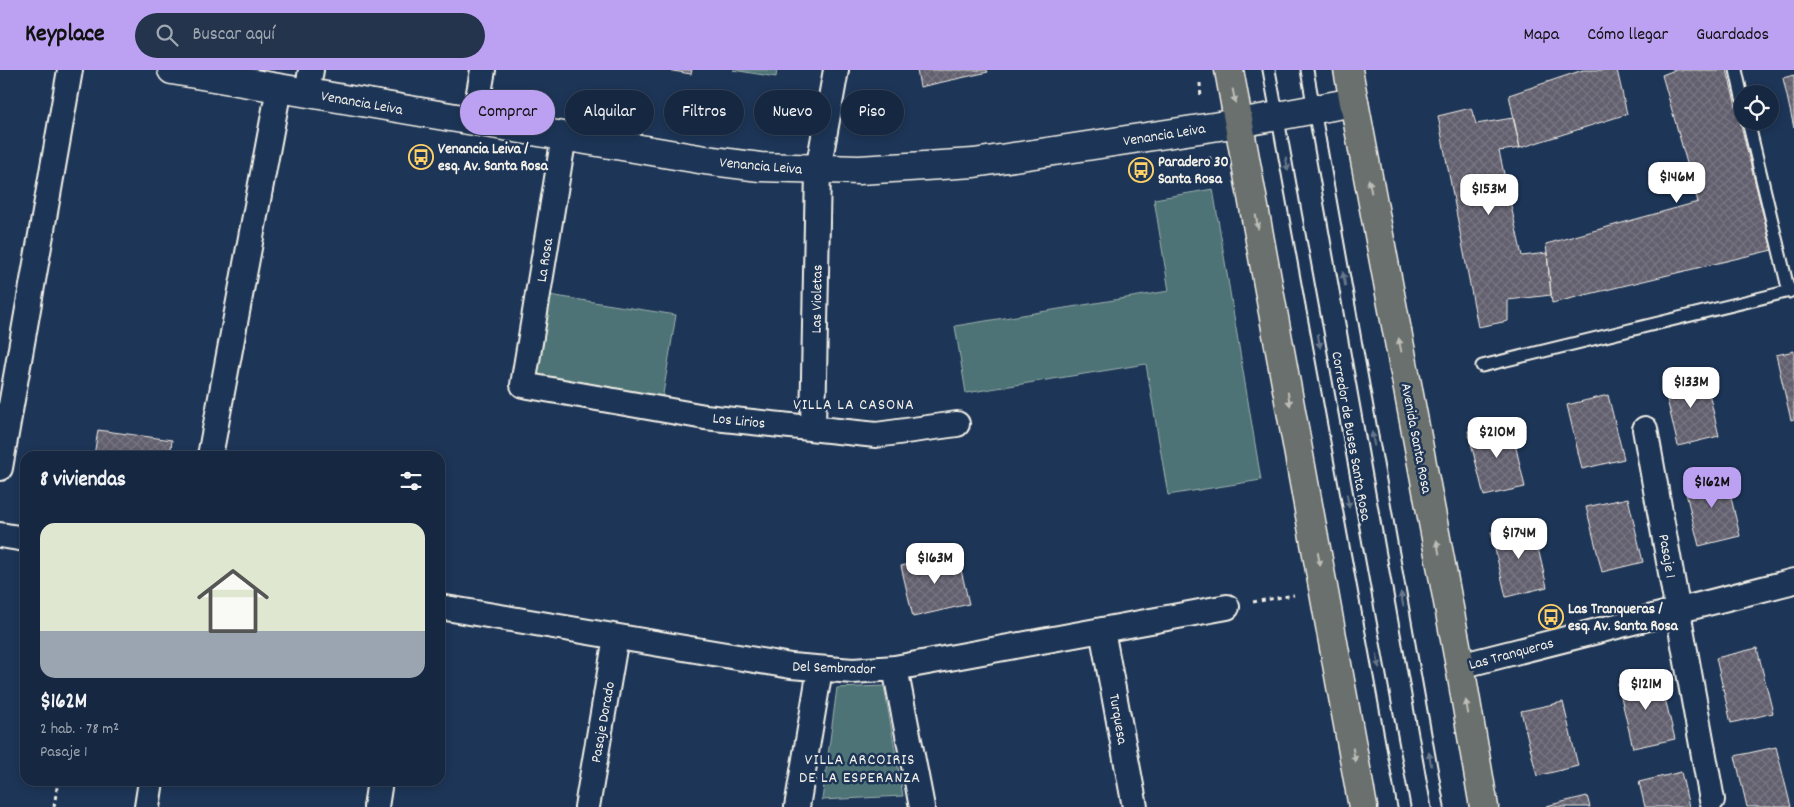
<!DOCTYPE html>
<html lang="es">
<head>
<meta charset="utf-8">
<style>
  body { margin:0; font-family:Dekko,sans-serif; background:#23344c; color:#f1f3f6; height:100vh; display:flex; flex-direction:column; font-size:19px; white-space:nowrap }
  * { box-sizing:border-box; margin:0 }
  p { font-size:16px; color:#9ea6b1 }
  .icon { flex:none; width:28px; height:28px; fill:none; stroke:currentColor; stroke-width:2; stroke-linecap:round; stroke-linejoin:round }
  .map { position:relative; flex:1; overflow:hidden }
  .drawer { position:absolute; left:20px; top:381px; width:425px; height:335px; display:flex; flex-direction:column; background:#162841; border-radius:15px; box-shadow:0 2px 8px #0003,0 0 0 1px #35445a }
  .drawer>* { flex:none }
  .top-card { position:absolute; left:460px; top:20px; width:475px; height:45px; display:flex; gap:10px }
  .controls { position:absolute; left:1734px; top:15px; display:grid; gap:10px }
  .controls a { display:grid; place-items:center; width:45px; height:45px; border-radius:50%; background:#162841; box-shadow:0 2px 8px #0003,0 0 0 1px #35445a; font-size:25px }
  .price { position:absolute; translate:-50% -42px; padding:0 11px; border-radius:10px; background:#fff; color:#222; font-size:16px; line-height:32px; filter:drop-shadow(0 1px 2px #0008) }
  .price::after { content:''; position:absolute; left:50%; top:30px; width:15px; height:11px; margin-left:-8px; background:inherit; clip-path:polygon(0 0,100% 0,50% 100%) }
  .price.current { background:#bca0f2; color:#111 }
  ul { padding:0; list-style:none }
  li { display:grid; align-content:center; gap:10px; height:265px; padding:0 20px }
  li span { display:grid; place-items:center; height:155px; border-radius:15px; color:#555 }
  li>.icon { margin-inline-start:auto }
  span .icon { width:90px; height:90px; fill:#fffc; stroke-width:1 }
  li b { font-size:21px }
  h2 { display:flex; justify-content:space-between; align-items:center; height:60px; padding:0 20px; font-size:21px }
  .chip { padding:0 18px; border-radius:22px; background:#162841; box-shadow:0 2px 8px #0003,0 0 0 1px #35445a; font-size:18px; line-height:45px }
  .chip.current { background:#bca0f2; color:#111 }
  header { display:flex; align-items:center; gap:30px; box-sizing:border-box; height:70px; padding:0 25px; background:#bca0f2; color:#111 }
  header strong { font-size:24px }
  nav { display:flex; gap:28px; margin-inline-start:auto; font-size:18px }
  .search { width:350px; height:45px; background:#23344c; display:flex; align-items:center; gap:12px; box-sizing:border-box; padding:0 18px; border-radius:28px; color:#9ea6b1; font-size:19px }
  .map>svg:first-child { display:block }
</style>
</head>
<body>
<header>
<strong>Keyplace</strong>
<div class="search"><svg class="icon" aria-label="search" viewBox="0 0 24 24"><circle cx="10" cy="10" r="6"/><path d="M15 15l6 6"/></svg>Buscar aquí</div>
<nav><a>Mapa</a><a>Cómo llegar</a><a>Guardados</a></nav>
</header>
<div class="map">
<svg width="1794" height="737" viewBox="0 0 1794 737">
  <defs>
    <pattern id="building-cross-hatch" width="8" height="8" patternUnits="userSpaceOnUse" patternTransform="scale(1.25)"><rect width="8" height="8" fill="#625f6e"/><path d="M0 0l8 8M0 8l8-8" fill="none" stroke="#797683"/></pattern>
  </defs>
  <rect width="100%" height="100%" fill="#1d3557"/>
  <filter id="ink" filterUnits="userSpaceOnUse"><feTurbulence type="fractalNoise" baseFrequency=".02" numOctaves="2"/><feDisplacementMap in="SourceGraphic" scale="10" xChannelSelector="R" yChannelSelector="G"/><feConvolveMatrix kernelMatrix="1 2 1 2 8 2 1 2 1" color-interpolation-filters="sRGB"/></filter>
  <g filter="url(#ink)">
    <path fill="#4d7376" stroke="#a0b2af" d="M733,0h44l-1,7z
      M1213,119l48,291 -93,15 -22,-131 -180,29 -11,-67 214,-35 -15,-92z
      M549,225l127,20 -14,85 -127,-21z
      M884,616l19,110 -81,4 15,-112z"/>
    <path fill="url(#building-cross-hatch)" stroke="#f4f1e8" d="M667,0h25l-1,4z
      M917,0h70l1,2 -68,15z
      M1583,0h34l10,44 -107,34 -11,-53z
      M1675,0h52l45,180 -220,53 -6,-59 152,-42 -36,-127z
      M1794,5v53l-11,-50z
      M1471,38l5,16 37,-6 7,30 -21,3 23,105 25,-3 4,42 -43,5v21l-30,6 -40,-211z
      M1794,281v68l-3,1 -15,-65z
      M1704,302l15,64 -41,10 -15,-64z
      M1608,325l16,64 -42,10 -15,-64z
      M1510,352l15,65 -41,9 -16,-65z
      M98,360l74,10 -2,16h-76z
      M1725,402l15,64 -41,10 -16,-65z
      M1628,428l15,64 -41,10 -16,-65z
      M1532,452l15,65 -41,10 -15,-65z
      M957,483l12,51 -56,13 -12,-51z
      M1757,578l16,65 -42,10 -15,-65z
      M1659,604l16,65 -42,9 -15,-64z
      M1563,632l15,64 -41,10 -16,-65z
      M1776,677l15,60h-44l-12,-51z
      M1681,702l8,35h-44l-6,-25z
      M1587,726l3,11h-44v-1z"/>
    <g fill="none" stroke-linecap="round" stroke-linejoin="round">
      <defs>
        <path id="service" d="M1269,0l135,737
          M1307,0l131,737
          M1736,0l6,27
          M1748,51l41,171
          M1482,296l312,-76"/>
        <path id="minor" d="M307,23l4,-23
          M474,51l9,-51
          M564,66l-41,249 182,32 171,18 81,-11
          M813,358l5,-258 18,-100
          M1645,359l67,371
          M210,386l69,-368
          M0,398l70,-398
          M0,465l25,4
          M440,537l351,59 62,5 42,-3 332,-61
          M1102,560l33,177
          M1460,596l334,-85
          M895,598l27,139
          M147,737l4,-26
          M376,737l4,-26
          M587,737l29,-170
          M797,737l23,-138"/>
        <path id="tertiary" d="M172,0l533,90 55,7 99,3 115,-7 265,-40 115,-21"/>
        <path id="primary" d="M1229,0l134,737
          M1348,0l112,596 24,141"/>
      </defs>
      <use href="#service" stroke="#f4f1e8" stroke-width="15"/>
      <use href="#minor" stroke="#f4f1e8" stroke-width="28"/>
      <use href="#tertiary" stroke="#f4f1e8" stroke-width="31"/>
      <use href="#primary" stroke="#f4f1e8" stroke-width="31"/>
      <path stroke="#f4f1e8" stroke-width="3" stroke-dasharray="4 4" stroke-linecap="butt" d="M1200,13l1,16
        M1209,87l7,12
        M1253,532l41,-7
        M54,737l4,-26"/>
      <use href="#service" stroke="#1d3557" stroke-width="11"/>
      <use href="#minor" stroke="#1d3557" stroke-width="24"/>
      <use href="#tertiary" stroke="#1d3557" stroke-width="28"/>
      <use href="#primary" stroke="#6b706d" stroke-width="28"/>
    </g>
    <defs><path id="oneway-solid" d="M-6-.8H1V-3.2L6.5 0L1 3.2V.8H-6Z" transform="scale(1.25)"/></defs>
    <g fill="#bdbdb7">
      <use href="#oneway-solid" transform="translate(1234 26) rotate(79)"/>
      <use href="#oneway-solid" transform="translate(1370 116) rotate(-101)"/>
      <use href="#oneway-solid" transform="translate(1257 152) rotate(80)"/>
      <use href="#oneway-solid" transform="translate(1400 275) rotate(-101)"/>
      <use href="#oneway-solid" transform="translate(1289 329) rotate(80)"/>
      <use href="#oneway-solid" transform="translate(1438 477) rotate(-101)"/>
      <use href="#oneway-solid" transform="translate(1319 489) rotate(80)"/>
      <use href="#oneway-solid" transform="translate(1467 637) rotate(-100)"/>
      <use href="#oneway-solid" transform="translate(1354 685) rotate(80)"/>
    </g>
    <g fill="#68778a">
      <use href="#oneway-solid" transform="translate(1287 94) rotate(80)"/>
      <use href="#oneway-solid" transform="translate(1344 209) rotate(-100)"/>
      <use href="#oneway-solid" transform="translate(1319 271) rotate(80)"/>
      <use href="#oneway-solid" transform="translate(1373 369) rotate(-100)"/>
      <use href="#oneway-solid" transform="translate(1348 431) rotate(80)"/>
      <use href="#oneway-solid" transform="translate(1402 529) rotate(-100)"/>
      <use href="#oneway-solid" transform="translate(1378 591) rotate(80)"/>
      <use href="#oneway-solid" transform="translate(1430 689) rotate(-100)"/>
    </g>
  </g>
  <defs>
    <symbol id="bus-ring" viewBox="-11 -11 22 22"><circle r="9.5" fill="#1d3557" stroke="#ffd166" stroke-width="1.5"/><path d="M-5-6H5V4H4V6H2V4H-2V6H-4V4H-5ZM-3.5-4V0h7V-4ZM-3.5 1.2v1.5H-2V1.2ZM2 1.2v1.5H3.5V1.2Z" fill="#ffd166"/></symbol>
  </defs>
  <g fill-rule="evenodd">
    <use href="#bus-ring" x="407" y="73" width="28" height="28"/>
    <use href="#bus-ring" x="1127" y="86" width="28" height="28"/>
    <use href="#bus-ring" x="1537" y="533" width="28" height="28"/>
  </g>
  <g text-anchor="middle" stroke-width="5" stroke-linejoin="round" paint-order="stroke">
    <g font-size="15" fill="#f4f1e8" stroke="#1d3557">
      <text transform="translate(362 32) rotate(10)" y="5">Venancia Leiva</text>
      <text transform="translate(1164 64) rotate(-9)" y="5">Venancia Leiva</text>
      <text transform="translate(761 95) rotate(5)" y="5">Venancia Leiva</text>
      <text transform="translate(544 190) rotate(-81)" y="5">La Rosa</text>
      <text transform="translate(816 229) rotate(-89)" y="5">Las Violetas</text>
      <text transform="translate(739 350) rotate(6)" y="5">Los Lirios</text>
      <text transform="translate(1352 366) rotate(80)" y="5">Corredor de Buses Santa Rosa</text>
      <text transform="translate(1417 368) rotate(79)" y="5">Avenida Santa Rosa</text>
      <text transform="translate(1668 486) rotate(80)" y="5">Pasaje 1</text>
      <text transform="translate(1511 583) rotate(-15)" y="5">Las Tranqueras</text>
      <text transform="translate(834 597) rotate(2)" y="5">Del Sembrador</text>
      <text transform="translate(1119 649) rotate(80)" y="5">Turquesa</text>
      <text transform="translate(602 652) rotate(-80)" y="5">Pasaje Dorado</text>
    </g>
    <g font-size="15" font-weight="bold" fill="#f4f1e8" stroke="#1d3557" text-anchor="start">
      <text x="438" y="83">Venancia Leiva /<tspan x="438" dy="17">esq. Av. Santa Rosa</tspan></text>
      <text x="1158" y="96">Paradero 30<tspan x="1158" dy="17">Santa Rosa</tspan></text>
      <text x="1568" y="543">Las Tranqueras /<tspan x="1568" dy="17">esq. Av. Santa Rosa</tspan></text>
    </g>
    <g font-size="16" letter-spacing="1" fill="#f4f1e8" stroke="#1d3557">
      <text x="854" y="339">VILLA LA CASONA</text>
      <text x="860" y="694">VILLA ARCOIRIS<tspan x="860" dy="18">DE LA ESPERANZA</tspan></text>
    </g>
  </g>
</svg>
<div class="controls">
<a><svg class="icon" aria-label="locate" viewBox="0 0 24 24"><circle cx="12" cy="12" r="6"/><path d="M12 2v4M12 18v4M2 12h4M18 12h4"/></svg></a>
</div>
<b class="price" style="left:1677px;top:134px">$146M</b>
<b class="price" style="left:1489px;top:146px">$153M</b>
<b class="price" style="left:1691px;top:339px">$133M</b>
<b class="price" style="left:1497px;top:389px">$210M</b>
<b class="price current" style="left:1712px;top:439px">$162M</b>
<b class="price" style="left:1519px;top:490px">$174M</b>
<b class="price" style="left:935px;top:515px">$163M</b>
<b class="price" style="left:1646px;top:641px">$121M</b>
<div class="top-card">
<a class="chip current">Comprar</a>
<a class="chip">Alquilar</a>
<a class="chip">Filtros</a>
<a class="chip">Nuevo</a>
<a class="chip">Piso</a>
</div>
<section class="drawer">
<h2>8 viviendas<svg class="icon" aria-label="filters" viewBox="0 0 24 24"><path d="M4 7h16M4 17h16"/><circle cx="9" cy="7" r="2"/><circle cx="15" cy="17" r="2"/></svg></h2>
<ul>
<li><span style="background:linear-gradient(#dfe7d0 70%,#9aa5b1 0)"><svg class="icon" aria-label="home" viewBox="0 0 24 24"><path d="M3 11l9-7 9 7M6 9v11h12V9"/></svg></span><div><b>$162M</b><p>2 hab. · 78 m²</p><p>Pasaje 1</p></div></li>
</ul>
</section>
</div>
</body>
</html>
